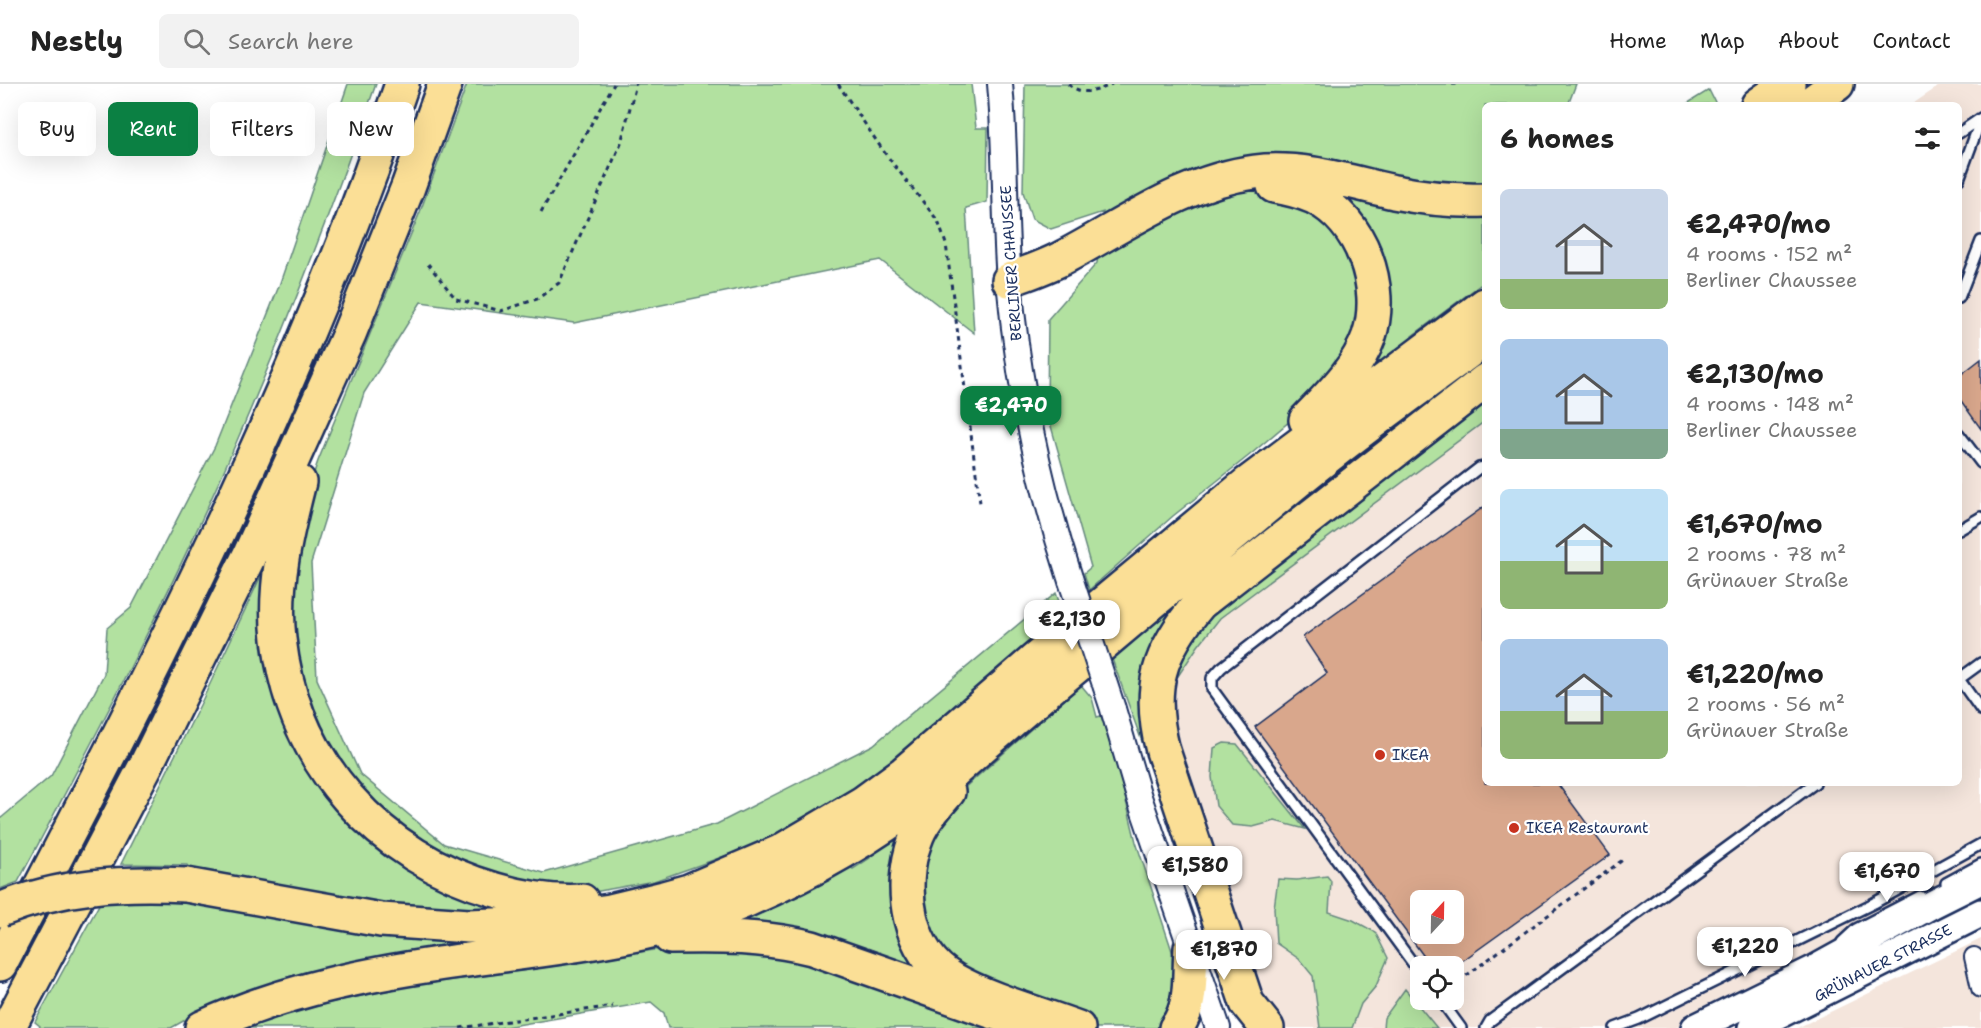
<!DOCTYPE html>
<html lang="en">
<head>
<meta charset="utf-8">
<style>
  body { margin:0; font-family:"Shantell Sans",sans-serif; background:#f2f2f2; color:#222; height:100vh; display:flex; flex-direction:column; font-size:22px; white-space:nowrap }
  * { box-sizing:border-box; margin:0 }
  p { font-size:20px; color:#767676 }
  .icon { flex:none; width:33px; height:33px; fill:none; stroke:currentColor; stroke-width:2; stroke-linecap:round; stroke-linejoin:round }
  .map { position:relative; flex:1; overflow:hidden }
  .drawer { position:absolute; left:1482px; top:18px; width:480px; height:684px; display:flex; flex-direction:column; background:#fff; border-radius:9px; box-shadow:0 6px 24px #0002 }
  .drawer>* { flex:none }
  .top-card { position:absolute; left:18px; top:18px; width:570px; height:54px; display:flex; gap:12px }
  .needle { width:39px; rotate:22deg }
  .tools { position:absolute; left:1410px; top:806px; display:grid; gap:12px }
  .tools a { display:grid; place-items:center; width:54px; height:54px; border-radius:9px; background:#fff; box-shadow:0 6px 24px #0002; font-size:30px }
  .price { position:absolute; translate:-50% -51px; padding:0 14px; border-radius:12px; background:#fff; color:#222; font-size:20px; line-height:39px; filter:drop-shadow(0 2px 3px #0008) }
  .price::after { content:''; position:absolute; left:50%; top:36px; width:18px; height:14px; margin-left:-9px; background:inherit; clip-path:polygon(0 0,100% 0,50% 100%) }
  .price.selected { background:#0b8043; color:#fff }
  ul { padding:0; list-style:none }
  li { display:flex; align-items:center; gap:18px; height:150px; padding:0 18px }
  li span { display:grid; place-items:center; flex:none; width:168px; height:120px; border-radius:9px; color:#555 }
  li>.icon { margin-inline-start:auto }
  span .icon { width:72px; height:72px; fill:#fffc; stroke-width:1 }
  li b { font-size:26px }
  h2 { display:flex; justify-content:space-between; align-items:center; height:72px; padding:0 18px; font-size:26px }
  .chip { padding:0 21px; border-radius:9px; background:#fff; box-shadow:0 6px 24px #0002; font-size:21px; line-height:54px }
  .chip.selected { background:#0b8043; color:#fff }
  header { display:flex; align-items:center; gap:36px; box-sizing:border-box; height:84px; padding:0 30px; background:#fff; border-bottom:2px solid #e0e0e0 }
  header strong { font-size:28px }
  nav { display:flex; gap:33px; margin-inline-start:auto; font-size:21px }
  .search { width:420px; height:54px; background:#f2f2f2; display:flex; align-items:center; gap:15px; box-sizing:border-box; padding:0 21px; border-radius:9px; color:#767676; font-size:22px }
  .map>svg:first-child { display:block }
</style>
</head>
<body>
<header>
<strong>Nestly</strong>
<div class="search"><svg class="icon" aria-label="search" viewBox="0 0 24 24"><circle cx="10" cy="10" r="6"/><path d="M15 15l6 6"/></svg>Search here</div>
<nav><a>Home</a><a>Map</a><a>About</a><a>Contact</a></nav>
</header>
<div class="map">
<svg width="1981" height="944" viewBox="0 0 1981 944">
  <rect width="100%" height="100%" fill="#fff"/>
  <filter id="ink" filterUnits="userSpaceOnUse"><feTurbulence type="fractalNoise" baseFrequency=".0167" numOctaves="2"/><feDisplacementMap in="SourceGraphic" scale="12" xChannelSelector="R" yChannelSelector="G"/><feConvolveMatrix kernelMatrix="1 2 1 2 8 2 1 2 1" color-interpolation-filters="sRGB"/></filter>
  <g filter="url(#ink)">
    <path fill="#f4e5dc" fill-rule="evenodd" d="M1942,0h39v788l-305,156h-401l-23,-40 -79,-242 -3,-31 6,-36 22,-33 22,-28 265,-197v362h474v-678h-48zM1420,816h34v33h-34zM1420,882h34v33h-34z
      M1981,855v89h-184z"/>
    <path fill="#b2e1a0" stroke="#66887f" stroke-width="1.5" d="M348,0h28c-43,121 -89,242 -140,359 -65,150 -141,295 -218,439l-18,7v-70l51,-43 53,-102 3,-46 24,-20 84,-162 64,-160z
      M467,0h504l5,44h12l-1,74 -21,6 8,125 -94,-73 -306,63 -153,-21 -57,91 -53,170 6,116 43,95 84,70 100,29 173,-49 156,-79 183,-152 7,20 -150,132 -60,43 -97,57 -102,36 -60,11 -42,2 -114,-32 -101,-89 -49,-125 16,-146 14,-41 102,-249z
      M1025,0h551l-8,21h-83v83l-190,9 55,47 16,68 -37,76 -78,66 -78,62 -84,74 -5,-17 7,-6 -44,-155 1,-93 49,-56 6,-51 -52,17 -19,-10 -9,-27z
      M1709,6l7,14 -31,1z
      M1331,103l154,23v77l-5,-2 -68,51 1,3 -51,39 17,-43z
      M1485,274v13l-303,238 -22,174 -19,-44 -29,-80 125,-110 115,-91z
      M1485,308v29l-265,197 -22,28 -22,33 -6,36 -6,-14 20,-69z
      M278,456l-7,70 62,180 195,117c-65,4 -131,0 -195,-12 -48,-9 -95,-20 -144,-27l-2,-3 -66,-1 79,-159z
      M1081,601l11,13 5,19 4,-1 15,44 20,82 45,136 -15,50h-70l-119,-43 -51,-47 -10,-73 47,-76z
      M1224,659l13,1 68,85 -30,-8 -22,6 -21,-2 -16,-19 -4,-29 2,-29z
      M909,740l27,153 -213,-51 126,-60 4,3 17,-11 -2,-5z
      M1327,792l4,5 -2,31 24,8 22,12 13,26 -12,28 -15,18 -9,24h-32l-7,-52 -14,-17 -23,-16 -2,-35 4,-29 19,1z
      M147,815l38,1 321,36 -312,79 -23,13h-132l1,-2 -5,-4 66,-121z
      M753,860l257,84h-342l-4,-15 -13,-11 -152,26h-252l23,-10 67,-17 72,-15 153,-21 110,-18z
      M1405,905l32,39h-54l1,-10z"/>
    <path fill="#d9a78c" stroke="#1b2f5e" stroke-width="1.5" fill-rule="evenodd" d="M1981,275v70l-22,-31v-22z
      M1485,422v277h72l53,72 -155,111h-24l-176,-239 72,-54 -24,-36zM1420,816h34v33h-34z"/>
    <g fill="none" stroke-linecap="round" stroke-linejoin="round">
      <defs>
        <path id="service" d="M1959,49l22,-15
          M1959,95l22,-60
          M1959,214l22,-57
          M1959,350l22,29
          M1959,446l22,-13
          M1959,595l22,31
          M1959,595l22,-16
          M1946,799l35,-19
          M1842,858l14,-13 64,-33
          M1420,889l-208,-284v-11l9,-10 258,-200 6,-1
          M1440,915l21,29
          M1486,944l4,-7 325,-238
          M1615,944l24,-9 235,-116 107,-59"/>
        <path id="minor" d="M1974,873l7,31"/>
        <path id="tertiary" d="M1000,0c6,65 4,131 9,197 9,102 30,203 62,300
          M1113,625l26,88 79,231"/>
        <path id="secondary" d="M1695,944l120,-59 118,-65 48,-24
          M1752,944l229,-115"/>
        <path id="motorway" d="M1758,21l30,-21
          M1808,21l29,-21
          M1274,102c13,2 28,6 40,11 48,24 71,90 55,139 -12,34 -39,59 -63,84
          M1009,196c20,-8 40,-14 59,-25 60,-32 117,-74 187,-83 46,-6 95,10 139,20 30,6 60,9 91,8
          M299,398c-13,51 -26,104 -20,157 14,123 99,218 217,251 28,8 57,13 86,11
          M948,708c-12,14 -27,30 -33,49 -17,46 -8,112 39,139 37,21 84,33 124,48
          M186,801l195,35 88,6 51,-2 90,-13 54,-13 25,-7 91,-39 83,-49 41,-30 131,-113 212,-176 238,-179
          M670,853c50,-1 93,-1 142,11l227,80
          M0,880c150,-285 299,-574 402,-880
          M8,944l138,-263 104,-211 99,-220 59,-147 37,-103
          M202,944c71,-33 146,-50 223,-62 108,-17 220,-22 322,-66 62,-27 122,-60 175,-102 29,-23 56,-49 85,-73 34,-30 69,-58 103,-87 65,-55 130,-110 196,-164 57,-47 119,-90 179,-135
          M1176,944c17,-22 13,-53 15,-80
          M1267,944l-20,-25 -84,-252c-16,-63 -5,-99 37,-148l285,-222"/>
      </defs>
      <use href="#service" stroke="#1b2f5e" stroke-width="14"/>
      <use href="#minor" stroke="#1b2f5e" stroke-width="22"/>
      <use href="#tertiary" stroke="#1b2f5e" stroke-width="28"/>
      <use href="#secondary" stroke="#1b2f5e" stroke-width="32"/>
      <use href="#motorway" stroke="#1b2f5e" stroke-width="38"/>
      <path stroke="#1b2f5e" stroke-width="3" stroke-dasharray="4.5 4.5" stroke-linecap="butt" d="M838,0l46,68 54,69 8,23 34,259
        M1068,0c15,12 28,8 44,0
        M1452,0h6
        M541,128l73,-128
        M428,180l28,35 45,12 36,-12 22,-16 62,-140 15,-59
        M1459,897l165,-122
        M460,944l153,-22"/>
      <use href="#service" stroke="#fff" stroke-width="9"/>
      <use href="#minor" stroke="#fff" stroke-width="18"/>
      <use href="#tertiary" stroke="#fff" stroke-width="24"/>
      <use href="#secondary" stroke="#fff" stroke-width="27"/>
      <use href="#motorway" stroke="#fbdf96" stroke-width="33"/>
      <defs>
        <path id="tertiary-bridge" d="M1071,497l42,128"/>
        <path id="motorway-bridge" d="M0,826c61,-25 121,-28 186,-25"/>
      </defs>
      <use href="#tertiary-bridge" stroke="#1b2f5e" stroke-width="28" stroke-linecap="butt"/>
      <use href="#motorway-bridge" stroke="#1b2f5e" stroke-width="38" stroke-linecap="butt"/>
      <use href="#tertiary-bridge" stroke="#fff" stroke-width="24"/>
      <use href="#motorway-bridge" stroke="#fbdf96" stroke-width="33"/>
    </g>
  </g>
  <g fill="#c8321e" stroke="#fff" stroke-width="2">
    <circle cx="1380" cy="671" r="6"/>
    <circle cx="1514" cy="744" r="6"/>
  </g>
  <g text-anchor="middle" stroke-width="4.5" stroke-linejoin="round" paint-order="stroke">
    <g font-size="15" fill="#1b2f5e" stroke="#fff">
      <text transform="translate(1011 179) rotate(-94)" y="5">BERLINER CHAUSSEE</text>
      <text transform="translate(1883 879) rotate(-27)" y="5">GRÜNAUER STRASSE</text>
    </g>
    <g font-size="15" fill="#1b2f5e" stroke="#fff" text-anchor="start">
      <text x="1392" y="676">IKEA</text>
      <text x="1526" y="749">IKEA Restaurant</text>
    </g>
  </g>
</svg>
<div class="tools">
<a><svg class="needle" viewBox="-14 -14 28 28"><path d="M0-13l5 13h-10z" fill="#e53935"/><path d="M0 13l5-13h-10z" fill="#767676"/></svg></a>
<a><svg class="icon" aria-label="locate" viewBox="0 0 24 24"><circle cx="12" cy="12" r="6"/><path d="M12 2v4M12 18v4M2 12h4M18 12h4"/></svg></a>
</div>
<b class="price selected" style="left:1011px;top:353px">€2,470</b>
<b class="price" style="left:1072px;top:567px">€2,130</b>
<b class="price" style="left:1195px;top:813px">€1,580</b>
<b class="price" style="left:1887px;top:819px">€1,670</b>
<b class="price" style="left:1745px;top:894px">€1,220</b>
<b class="price" style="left:1224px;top:897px">€1,870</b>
<div class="top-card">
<a class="chip">Buy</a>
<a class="chip selected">Rent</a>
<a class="chip">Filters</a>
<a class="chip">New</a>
</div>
<section class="drawer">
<h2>6 homes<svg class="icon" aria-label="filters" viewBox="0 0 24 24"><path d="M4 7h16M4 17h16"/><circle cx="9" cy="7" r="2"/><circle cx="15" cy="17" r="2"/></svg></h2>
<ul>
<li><span style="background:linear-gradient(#c9d6e8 75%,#8fb573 0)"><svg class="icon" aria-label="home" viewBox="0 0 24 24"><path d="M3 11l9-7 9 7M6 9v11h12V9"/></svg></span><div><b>€2,470/mo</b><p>4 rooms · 152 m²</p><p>Berliner Chaussee</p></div></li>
<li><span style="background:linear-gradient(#a9c7e8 75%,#7fa58c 0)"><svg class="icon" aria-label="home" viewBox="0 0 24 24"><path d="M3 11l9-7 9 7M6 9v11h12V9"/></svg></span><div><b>€2,130/mo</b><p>4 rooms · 148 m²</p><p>Berliner Chaussee</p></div></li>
<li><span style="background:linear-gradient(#bfe0f5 60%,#8fb573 0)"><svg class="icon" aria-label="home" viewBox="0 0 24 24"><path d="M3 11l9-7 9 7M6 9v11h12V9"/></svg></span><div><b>€1,670/mo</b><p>2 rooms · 78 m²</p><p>Grünauer Straße</p></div></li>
<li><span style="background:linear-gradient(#a9c7e8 60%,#8fb573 0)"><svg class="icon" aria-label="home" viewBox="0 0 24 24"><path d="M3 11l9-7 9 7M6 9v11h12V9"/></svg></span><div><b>€1,220/mo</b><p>2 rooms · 56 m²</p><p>Grünauer Straße</p></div></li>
</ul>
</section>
</div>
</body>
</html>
